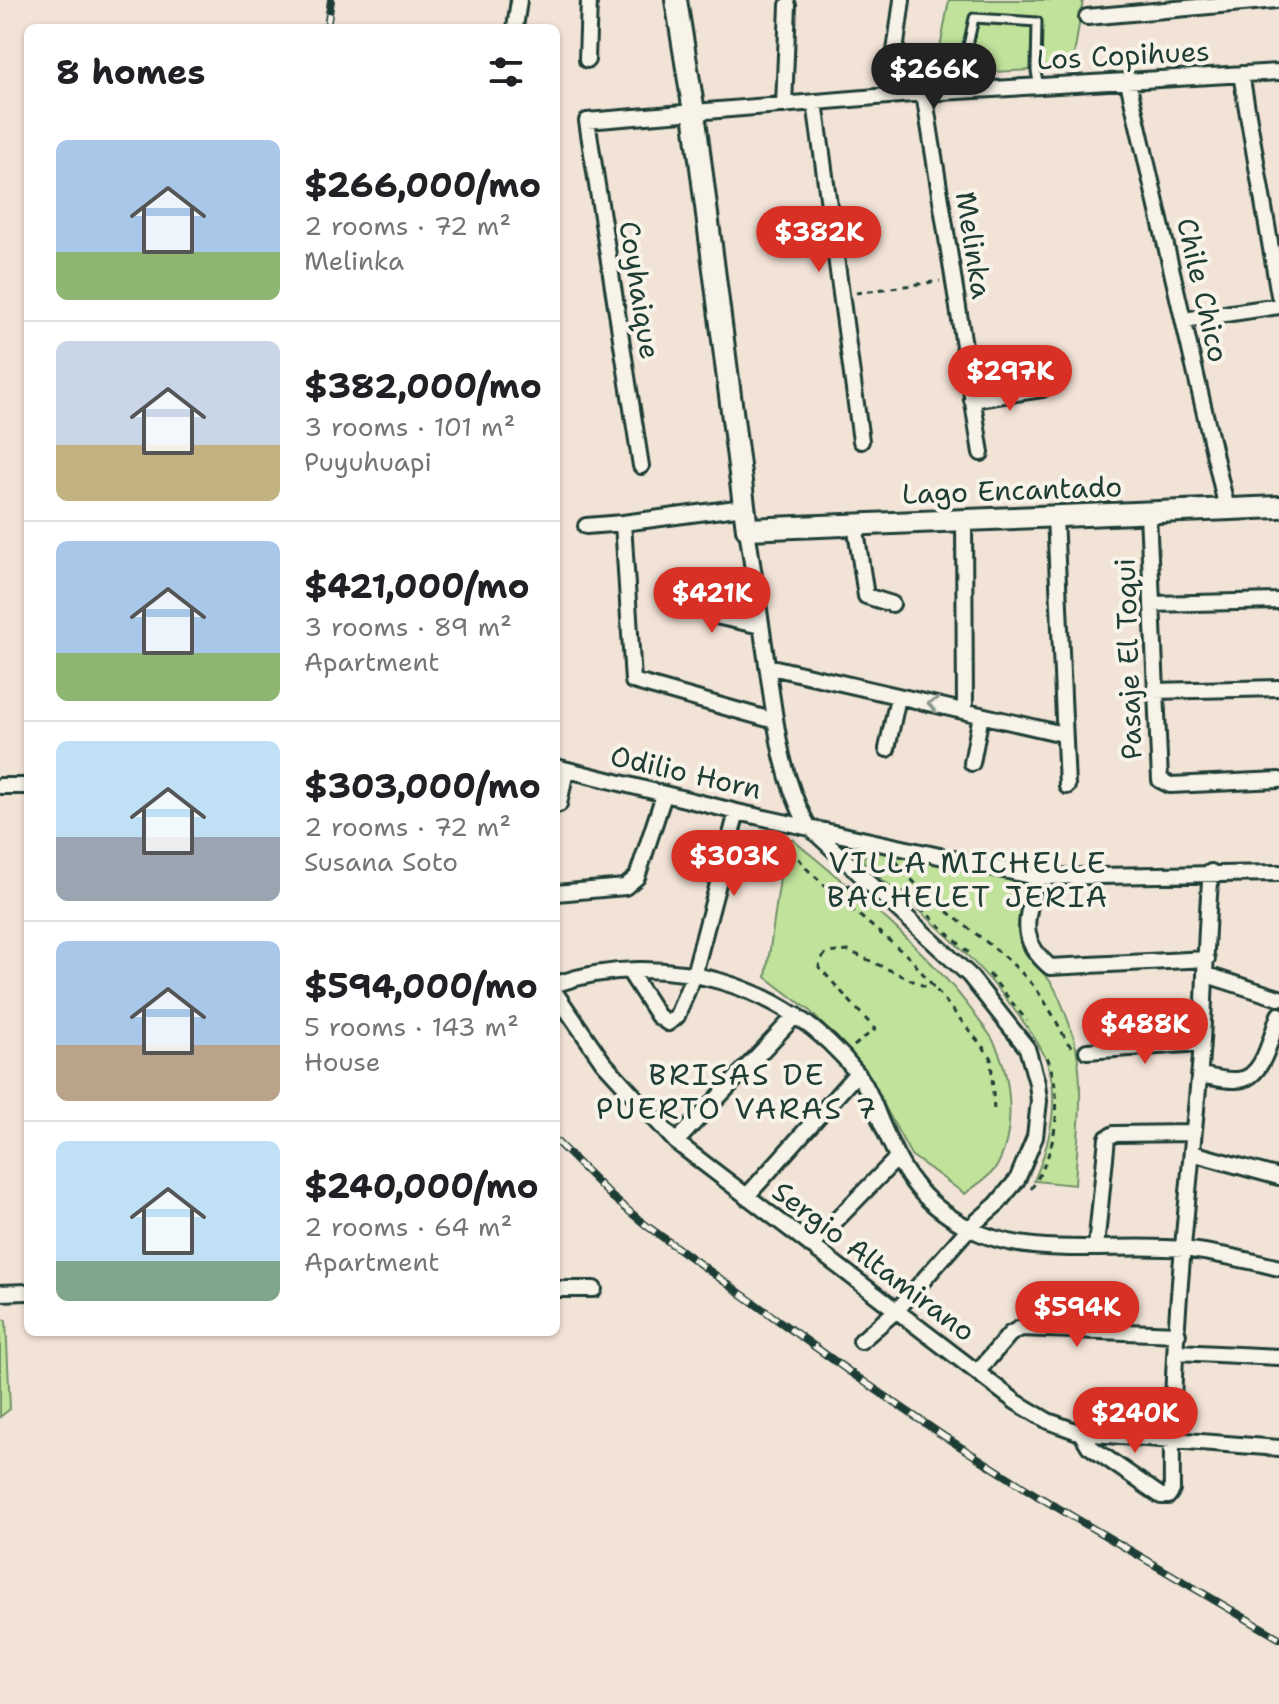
<!DOCTYPE html>
<html lang="en">
<head>
<meta charset="utf-8">
<style>
  body { margin:0; font-family:"Shantell Sans",sans-serif; background:#f6f6f6; color:#202124; height:100vh; display:flex; flex-direction:column; font-size:30px; white-space:nowrap }
  * { box-sizing:border-box; margin:0 }
  p { font-size:26px; color:#757577 }
  .icon { flex:none; width:44px; height:44px; fill:none; stroke:currentColor; stroke-width:2; stroke-linecap:round; stroke-linejoin:round }
  .map { position:relative; flex:1; overflow:hidden }
  .panel { position:absolute; left:24px; top:24px; width:536px; height:1312px; display:flex; flex-direction:column; background:#fff; border-radius:12px; box-shadow:0 2px 6px #0004 }
  .panel>* { flex:none }
  .price { position:absolute; translate:-50% -68px; padding:0 18px; border-radius:28px; background:#d93025; color:#fff; font-size:26px; line-height:52px; filter:drop-shadow(0 2px 4px #0008) }
  .price::after { content:''; position:absolute; left:50%; top:48px; width:24px; height:18px; margin-left:-12px; background:inherit; clip-path:polygon(0 0,100% 0,50% 100%) }
  .price.selected { background:#222; color:#fff }
  ul { padding:0; list-style:none }
  li { display:flex; align-items:center; gap:24px; height:200px; padding:0 32px }
  li+li { border-top:2px solid #e0e0e0 }
  li span { display:grid; place-items:center; flex:none; width:224px; height:160px; border-radius:12px; color:#555 }
  li>.icon { margin-inline-start:auto }
  span .icon { width:96px; height:96px; fill:#fffc; stroke-width:1 }
  li b { font-size:34px }
  h2 { display:flex; justify-content:space-between; align-items:center; height:96px; padding:0 32px; font-size:34px }
  .map>svg:first-child { display:block }
</style>
</head>
<body>
<div class="map">
<svg width="1279" height="1704" viewBox="0 0 1279 1704">
  <rect width="100%" height="100%" fill="#f2e3d7"/>
  <filter id="ink" filterUnits="userSpaceOnUse"><feTurbulence type="fractalNoise" baseFrequency=".0125" numOctaves="2"/><feDisplacementMap in="SourceGraphic" scale="16" xChannelSelector="R" yChannelSelector="G"/><feConvolveMatrix kernelMatrix="1 2 1 2 8 2 1 2 1" color-interpolation-filters="sRGB"/></filter>
  <g filter="url(#ink)">
    <path fill="#c1e29b" stroke="#709068" stroke-width="2" d="M949,0h134l-11,68 -137,7z
      M792,839c64,54 131,106 181,173 6,10 16,19 21,30 18,35 22,89 3,124 -6,11 -23,20 -32,28l-54,-39 -47,-87 -55,-58 -43,-33 19,-134z
      M867,850l159,33c-3,15 -9,33 -8,49 2,24 19,32 32,49 10,13 19,42 24,57 12,48 3,98 1,147l-41,-4c15,-35 27,-81 13,-119 -5,-15 -16,-29 -25,-42 -42,-59 -99,-109 -156,-153l-3,-8z
      M0,1319l6,1 4,89 -10,8z"/>
    <g fill="none" stroke-linecap="round" stroke-linejoin="round">
      <defs>
        <path id="lane" d="M956,89l6,-16 12,-55 63,4 -1,49 3,16"/>
        <path id="street" d="M1087,17l189,-17
          M515,28l4,-28
          M587,60l2,-60
          M1241,74l38,221
          M1128,82l99,427
          M924,93l57,360
          M889,96l13,-96
          M815,102l46,339
          M784,105l4,-100
          M1184,320l95,-14
          M972,400l70,-11
          M641,466l-54,-345 337,-28 355,-21
          M744,507l-121,16 10,158 142,40
          M1148,513l12,267 10,5 109,-5
          M1055,516l12,270
          M964,520l1,191
          M855,524l11,72 26,8
          M586,526l37,-3
          M747,529c7,47 14,94 21,142 8,55 13,106 40,155l161,149 58,73 10,35 2,18 -4,36 -18,43 -20,24 -28,24 -71,81 -37,32
          M708,597l3,18 50,11
          M1152,604l127,-3
          M767,666l296,68
          M1154,691l125,-3
          M887,749l11,-52
          M972,763l9,-48
          M556,767l181,45 299,65 243,-4
          M0,786h28
          M556,805l3,-1 7,-34
          M1036,877c-7,40 -21,60 14,90l157,-8
          M556,893l69,-6 12,-10 27,-82
          M629,971l29,45 10,7 9,-7 17,-42 43,-162
          M1207,975l72,23
          M556,984c106,-36 232,-1 301,89 11,14 17,32 24,49 22,50 36,78 86,105 62,34 149,15 217,22 31,4 64,11 95,19
          M556,994l47,68 73,80 340,260 32,19 33,12 198,15
          M1087,1051l114,-8
          M1200,1075c12,2 25,6 37,5 27,0 34,-45 42,-65
          M676,1142l120,-127
          M1192,1153l87,24
          M746,1197l111,-124
          M811,1246l86,-88
          M1096,1247l11,-109 7,-4 79,-1
          M556,1289h38
          M0,1293l28,-1
          M1177,1352l102,5
          M978,1371l32,-37 11,-6 157,6
          M1081,1433l8,13 72,50h7l4,-6c-2,-137 14,-275 27,-412 7,-68 5,-137 12,-206"/>
        <path id="secondary" d="M676,0l18,112 53,417 532,-22"/>
      </defs>
      <use href="#lane" stroke="#1f3d34" stroke-width="13"/>
      <use href="#street" stroke="#1f3d34" stroke-width="20"/>
      <use href="#secondary" stroke="#1f3d34" stroke-width="26"/>
      <path stroke="#1f3d34" stroke-width="3" stroke-dasharray="6 6" stroke-linecap="butt" d="M856,293l84,-12
        M784,839l22,29 30,28 75,63 80,98 3,54
        M896,861c36,49 95,76 135,122 14,16 26,39 36,59l6,6
        M903,891l67,63
        M836,896l15,-13
        M989,974l38,47
        M854,1046l21,-17 -56,-62 1,-6 6,-8 23,-2 75,35h10
        M1031,1189c27,-39 34,-94 14,-137"/>
      <use href="#lane" stroke="#f7f3e8" stroke-width="7"/>
      <use href="#street" stroke="#f7f3e8" stroke-width="14"/>
      <use href="#secondary" stroke="#f7f3e8" stroke-width="20"/>
      <defs>
        <path id="rail" d="M327,28l4,-28
          M556,1141l56,56 35,29 203,146 92,63 94,60 243,143"/>
      </defs>
      <use href="#rail" stroke="#1f3d34" stroke-width="8"/>
      <use href="#rail" stroke="#f7f3e8" stroke-width="5" stroke-dasharray="15" stroke-linecap="butt"/>
    </g>
    <defs><path id="oneway-chevron" d="M-2-3.5L2.5 0L-2 3.5" fill="none" stroke-width="1.6" stroke-linecap="round" stroke-linejoin="round" transform="scale(2)"/></defs>
    <use stroke="#8b988e" href="#oneway-chevron" transform="translate(933 704) rotate(-167)"/>
  </g>
  <g text-anchor="middle" stroke-width="8" stroke-linejoin="round" paint-order="stroke">
    <g font-size="28" fill="#1f3d34" stroke="#f7f3e8">
      <text transform="translate(1123 55) rotate(-3)" y="10">Los Copihues</text>
      <text transform="translate(974 245) rotate(81)" y="10">Melinka</text>
      <text transform="translate(640 290) rotate(81)" y="10">Coyhaique</text>
      <text transform="translate(1203 290) rotate(77)" y="10">Chile Chico</text>
      <text transform="translate(1012 490) rotate(-2)" y="10">Lago Encantado</text>
      <text transform="translate(1128 659) rotate(-92)" y="10">Pasaje El Toqui</text>
      <text transform="translate(686 772) rotate(13)" y="10">Odilio Horn</text>
      <text transform="translate(874 1261) rotate(37)" y="10">Sergio Altamirano</text>
    </g>
    <g font-size="30" letter-spacing="2" fill="#1f3d34" stroke="#f7f3e8">
      <text x="968" y="873">VILLA MICHELLE<tspan x="968" dy="34">BACHELET JERIA</tspan></text>
      <text x="737" y="1085">BRISAS DE<tspan x="737" dy="34">PUERTO VARAS 7</tspan></text>
    </g>
  </g>
</svg>
<b class="price selected" style="left:934px;top:111px">$266K</b>
<b class="price" style="left:819px;top:274px">$382K</b>
<b class="price" style="left:1010px;top:413px">$297K</b>
<b class="price" style="left:712px;top:635px">$421K</b>
<b class="price" style="left:734px;top:898px">$303K</b>
<b class="price" style="left:1145px;top:1066px">$488K</b>
<b class="price" style="left:1077px;top:1349px">$594K</b>
<b class="price" style="left:1135px;top:1455px">$240K</b>
<section class="panel">
<h2>8 homes<svg class="icon" aria-label="filters" viewBox="0 0 24 24"><path d="M4 7h16M4 17h16"/><circle cx="9" cy="7" r="2"/><circle cx="15" cy="17" r="2"/></svg></h2>
<ul>
<li><span style="background:linear-gradient(#a9c7e8 70%,#8fb573 0)"><svg class="icon" aria-label="home" viewBox="0 0 24 24"><path d="M3 11l9-7 9 7M6 9v11h12V9"/></svg></span><div><b>$266,000/mo</b><p>2 rooms · 72 m²</p><p>Melinka</p></div></li>
<li><span style="background:linear-gradient(#c9d6e8 65%,#c2b280 0)"><svg class="icon" aria-label="home" viewBox="0 0 24 24"><path d="M3 11l9-7 9 7M6 9v11h12V9"/></svg></span><div><b>$382,000/mo</b><p>3 rooms · 101 m²</p><p>Puyuhuapi</p></div></li>
<li><span style="background:linear-gradient(#a9c7e8 70%,#8fb573 0)"><svg class="icon" aria-label="home" viewBox="0 0 24 24"><path d="M3 11l9-7 9 7M6 9v11h12V9"/></svg></span><div><b>$421,000/mo</b><p>3 rooms · 89 m²</p><p>Apartment</p></div></li>
<li><span style="background:linear-gradient(#bfe0f5 60%,#9aa5b1 0)"><svg class="icon" aria-label="home" viewBox="0 0 24 24"><path d="M3 11l9-7 9 7M6 9v11h12V9"/></svg></span><div><b>$303,000/mo</b><p>2 rooms · 72 m²</p><p>Susana Soto</p></div></li>
<li><span style="background:linear-gradient(#a9c7e8 65%,#b9a48a 0)"><svg class="icon" aria-label="home" viewBox="0 0 24 24"><path d="M3 11l9-7 9 7M6 9v11h12V9"/></svg></span><div><b>$594,000/mo</b><p>5 rooms · 143 m²</p><p>House</p></div></li>
<li><span style="background:linear-gradient(#bfe0f5 75%,#7fa58c 0)"><svg class="icon" aria-label="home" viewBox="0 0 24 24"><path d="M3 11l9-7 9 7M6 9v11h12V9"/></svg></span><div><b>$240,000/mo</b><p>2 rooms · 64 m²</p><p>Apartment</p></div></li>
</ul>
</section>
</div>
</body>
</html>
